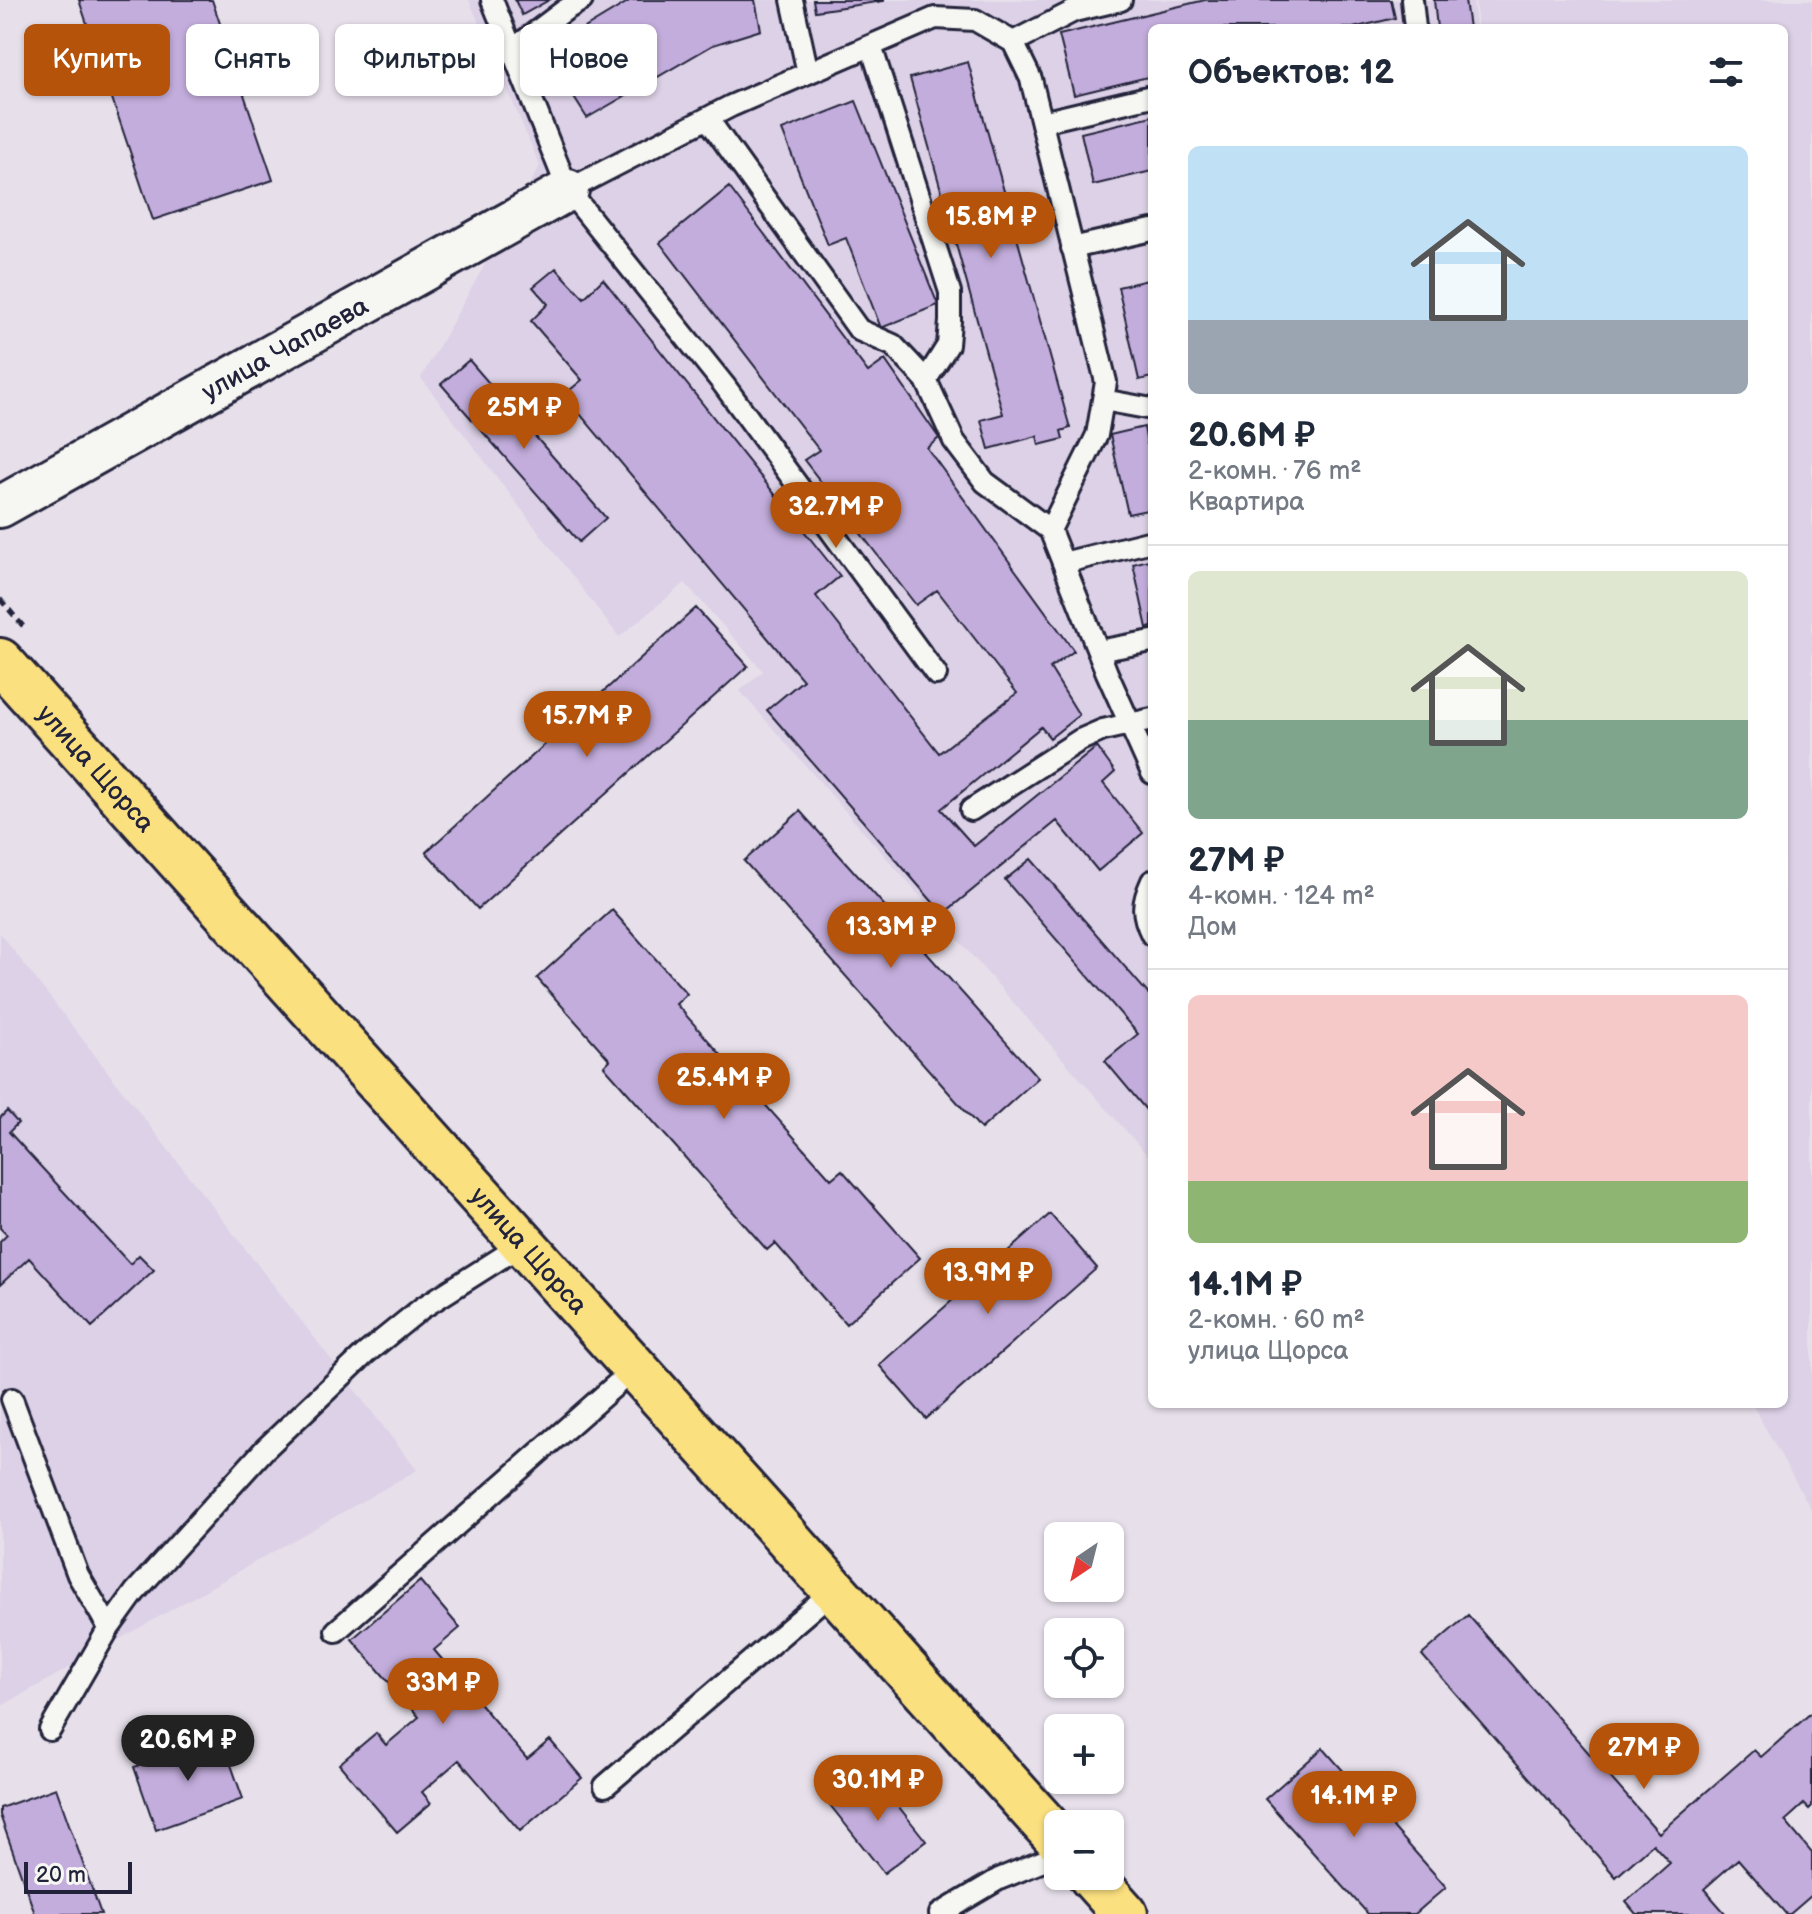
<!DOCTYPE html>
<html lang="ru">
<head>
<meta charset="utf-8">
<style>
  body { margin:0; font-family:"Balsamiq Sans",sans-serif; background:#f2f2f3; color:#1f2937; height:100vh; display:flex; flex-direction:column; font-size:30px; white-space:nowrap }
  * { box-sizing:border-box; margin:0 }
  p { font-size:26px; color:#747a83 }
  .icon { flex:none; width:44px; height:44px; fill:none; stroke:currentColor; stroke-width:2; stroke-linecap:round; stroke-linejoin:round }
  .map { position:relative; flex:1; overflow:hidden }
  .details { position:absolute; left:1148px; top:24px; width:640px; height:1384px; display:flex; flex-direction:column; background:#fff; border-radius:12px; box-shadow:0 2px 6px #0004 }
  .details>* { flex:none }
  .banner { position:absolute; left:24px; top:24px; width:760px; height:72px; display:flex; gap:16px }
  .needle { width:52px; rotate:215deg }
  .tools { position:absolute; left:1044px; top:1522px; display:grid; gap:16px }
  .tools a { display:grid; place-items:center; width:80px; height:80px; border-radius:12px; background:#fff; box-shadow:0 2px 6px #0004; font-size:40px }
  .scale { position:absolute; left:24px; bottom:20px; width:108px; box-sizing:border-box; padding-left:8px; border:4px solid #22223b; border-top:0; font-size:22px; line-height:28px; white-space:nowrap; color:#22223b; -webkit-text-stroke:6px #f6f6f2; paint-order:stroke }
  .price { position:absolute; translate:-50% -68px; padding:0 18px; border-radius:28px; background:#b45309; color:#fff; font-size:26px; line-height:52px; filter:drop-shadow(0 2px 4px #0008) }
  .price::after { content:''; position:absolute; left:50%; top:48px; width:24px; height:18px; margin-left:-12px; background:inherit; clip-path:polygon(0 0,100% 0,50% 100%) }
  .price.active { background:#222; color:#fff }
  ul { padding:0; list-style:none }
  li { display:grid; align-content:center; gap:16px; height:424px; padding:0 40px }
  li+li { border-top:2px solid #e0e1e3 }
  li span { display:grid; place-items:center; height:248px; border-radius:12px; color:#555 }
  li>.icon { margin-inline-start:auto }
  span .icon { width:144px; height:144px; fill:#fffc; stroke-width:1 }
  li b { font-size:34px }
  h2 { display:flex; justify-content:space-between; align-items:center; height:96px; padding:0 40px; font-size:34px }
  .tag { padding:0 28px; border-radius:12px; background:#fff; box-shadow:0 2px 6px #0004; font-size:28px; line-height:72px }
  .tag.active { background:#b45309; color:#fff }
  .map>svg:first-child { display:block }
</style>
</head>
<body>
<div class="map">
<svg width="1812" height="1914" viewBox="0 0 1812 1914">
  <rect width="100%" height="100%" fill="#e7e0eb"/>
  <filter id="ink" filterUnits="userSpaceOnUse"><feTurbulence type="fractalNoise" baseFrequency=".0125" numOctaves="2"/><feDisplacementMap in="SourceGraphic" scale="16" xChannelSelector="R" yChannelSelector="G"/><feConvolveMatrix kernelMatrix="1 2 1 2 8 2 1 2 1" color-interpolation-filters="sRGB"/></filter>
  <g filter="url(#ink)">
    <path fill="#dcd1e6" d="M469,0h1004l3,28h-324v1124l-5,3 -407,-464 23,-20 -78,-88 -66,54 -198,-259 119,-212z
      M1475,0h337v1511l-60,-107h32v-1376h-306z
      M0,933l417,537 -417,237z"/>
    <path fill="#c3addc" stroke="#22223b" stroke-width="2" d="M79,0h133l61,180 -120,40z
      M515,0h34l-27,15z
      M631,0h124l6,30 -48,15 -126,73 -42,-66z
      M813,0h71v1l-69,10z
      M1205,0h186l4,18 -42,10h-201v48l-78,19 -15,-60z
      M1434,0h31l4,28h-32z
      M968,62l102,366 -9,3 2,8 -24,6 -2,-9 -48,13 -8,-29 22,-6 -93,-336z
      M856,101l82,204 -57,23 -35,-90 -18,7 -46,-115z
      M1152,116v55l-59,14 -12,-52z
      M729,187l139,185 17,-12 54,78 -12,10 147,203 -24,17 29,47 -29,23 -9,-11 -100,82 33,37 123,-99 18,25 -12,11 40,50 -45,38 -41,-50 -114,93 -176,-204 36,-30 -239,-285 18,-15 -51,-59 17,-17 -15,-17 23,-19 28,30 19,-19 237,297 -24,20 123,157 78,-60 -80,-103 -21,15 -112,-145 15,-10 -159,-207z
      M1152,279v98l-13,3 -21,-93z
      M469,360l137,158 -27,24 -138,-158z
      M1144,427l3,17 5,-2v67l-24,5 -18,-79z
      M1152,559v68l-5,1 -14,-64z
      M696,608l52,58 -270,243 -52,-57z
      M800,811l238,267 -57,51 -237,-268z
      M1031,859l121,139v119l-47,-56 33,-27 -133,-154z
      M612,910l75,84 -11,10 155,175 11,-9 78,88 -74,66 -71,-81 -8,7 -163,-184 6,-6 -73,-82z
      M7,1111l11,12 -9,9 121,132 9,-9 15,15 -62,57 -63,-69 -29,27v-43l7,-7 -7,-7v-110z
      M1050,1214l47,54 -171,151 -47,-54z
      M420,1581l40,47 -26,22 93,109 23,-19 32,38 -62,53 -61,-71 -37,32 9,11 -34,29 -58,-68 37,-31 10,12 33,-28 -67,-78z
      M1468,1615l191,218 95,-83 7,7 51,-45v94l-3,3 -5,-5 -19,17 27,32v42l-22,19h-4l-48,-55 -34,30 22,25h-90l-10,-12 44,-39 -17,-19 -37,33 -194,-222z
      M221,1736l22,63 -87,31 -22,-63z
      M1323,1748l123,139 -31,27h-47l-103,-115z
      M871,1772l55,69 -42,32 -54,-68z
      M56,1788l45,126h-66l-35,-99v-7z"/>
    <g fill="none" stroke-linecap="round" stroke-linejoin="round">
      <defs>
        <path id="service" d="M492,0l20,50
          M582,0l-17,10 -53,40 56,140 156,195 212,289
          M792,0l16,73
          M1412,0l3,28
          M1013,42l61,-31 47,-11
          M871,46l79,246v29l-2,24 -22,35
          M708,119l151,211 34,15 33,35 28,61 31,41 65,48
          M1042,122l110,-26
          M568,190l163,-84 204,-88 40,2 38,22 18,37 75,303 -9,53 -47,95 57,143 45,100
          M1072,248l80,-18
          M1103,400l49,9
          M1063,563l89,-22
          M1098,651l54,-10
          M971,810l109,-70 23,-10 49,-11
          M1152,881c-10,22 -11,32 0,54
          M12,1399l66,176 31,53
          M336,1631l299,-263
          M50,1730l59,-102 26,-36 130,-143 100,-95 57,-46 101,-64
          M605,1786l229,-196
          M940,1914l59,-35 59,-24"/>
        <g id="minor">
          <path id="s1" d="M0,507l568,-317"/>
        </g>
        <g id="primary">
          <path id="s2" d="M0,661l1058,1178"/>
          <path d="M1091,1876l34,38"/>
        </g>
      </defs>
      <use href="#service" stroke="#22223b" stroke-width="26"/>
      <use href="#minor" stroke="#22223b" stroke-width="46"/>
      <use href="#primary" stroke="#22223b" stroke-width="50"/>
      <path stroke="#22223b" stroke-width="5" stroke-dasharray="8 6" stroke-linecap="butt" d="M0,599l23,27"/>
      <use href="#service" stroke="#f6f6f2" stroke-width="20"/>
      <use href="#minor" stroke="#f6f6f2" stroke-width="40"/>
      <use href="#primary" stroke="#fbe080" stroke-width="44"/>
    </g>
  </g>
  <g text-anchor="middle" stroke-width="6" stroke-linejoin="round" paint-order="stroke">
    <g font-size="26" fill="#22223b" stroke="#f6f6f2">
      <text dy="9" stroke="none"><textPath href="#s1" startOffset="326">улица Чапаева</textPath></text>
      <text dy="9" stroke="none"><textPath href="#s2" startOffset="144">улица Щорса</textPath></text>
      <text dy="9" stroke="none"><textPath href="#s2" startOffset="792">улица Щорса</textPath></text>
    </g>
  </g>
</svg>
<div class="tools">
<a><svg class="needle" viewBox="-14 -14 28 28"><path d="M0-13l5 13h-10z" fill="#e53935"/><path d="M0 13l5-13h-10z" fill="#747a83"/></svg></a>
<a><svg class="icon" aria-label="locate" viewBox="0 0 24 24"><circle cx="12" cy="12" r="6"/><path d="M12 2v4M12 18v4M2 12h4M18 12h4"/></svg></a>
<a>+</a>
<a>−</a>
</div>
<div class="scale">20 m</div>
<b class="price" style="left:991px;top:260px">15.8M ₽</b>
<b class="price" style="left:524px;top:451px">25M ₽</b>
<b class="price" style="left:836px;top:550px">32.7M ₽</b>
<b class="price" style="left:587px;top:759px">15.7M ₽</b>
<b class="price" style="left:891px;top:970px">13.3M ₽</b>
<b class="price" style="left:724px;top:1121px">25.4M ₽</b>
<b class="price" style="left:988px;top:1316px">13.9M ₽</b>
<b class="price" style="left:443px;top:1726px">33M ₽</b>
<b class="price active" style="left:188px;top:1783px">20.6M ₽</b>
<b class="price" style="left:1644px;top:1791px">27M ₽</b>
<b class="price" style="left:878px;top:1823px">30.1M ₽</b>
<b class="price" style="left:1354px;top:1839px">14.1M ₽</b>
<div class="banner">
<a class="tag active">Купить</a>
<a class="tag">Снять</a>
<a class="tag">Фильтры</a>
<a class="tag">Новое</a>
</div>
<section class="details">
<h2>Объектов: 12<svg class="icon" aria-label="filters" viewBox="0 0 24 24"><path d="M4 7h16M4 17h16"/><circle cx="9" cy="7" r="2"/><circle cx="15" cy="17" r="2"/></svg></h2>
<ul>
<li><span style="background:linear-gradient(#bfe0f5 70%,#9aa5b1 0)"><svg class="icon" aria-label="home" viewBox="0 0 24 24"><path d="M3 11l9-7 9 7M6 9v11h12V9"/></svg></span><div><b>20.6M ₽</b><p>2-комн. · 76 m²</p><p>Квартира</p></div></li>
<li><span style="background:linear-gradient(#dfe7d0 60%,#7fa58c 0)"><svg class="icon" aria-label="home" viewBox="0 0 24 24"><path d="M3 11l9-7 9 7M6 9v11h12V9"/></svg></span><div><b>27M ₽</b><p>4-комн. · 124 m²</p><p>Дом</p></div></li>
<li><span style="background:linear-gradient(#f6c9c9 75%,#8fb573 0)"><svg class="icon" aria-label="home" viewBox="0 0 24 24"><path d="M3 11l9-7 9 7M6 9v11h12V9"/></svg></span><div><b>14.1M ₽</b><p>2-комн. · 60 m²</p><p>улица Щорса</p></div></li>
</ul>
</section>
</div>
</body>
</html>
